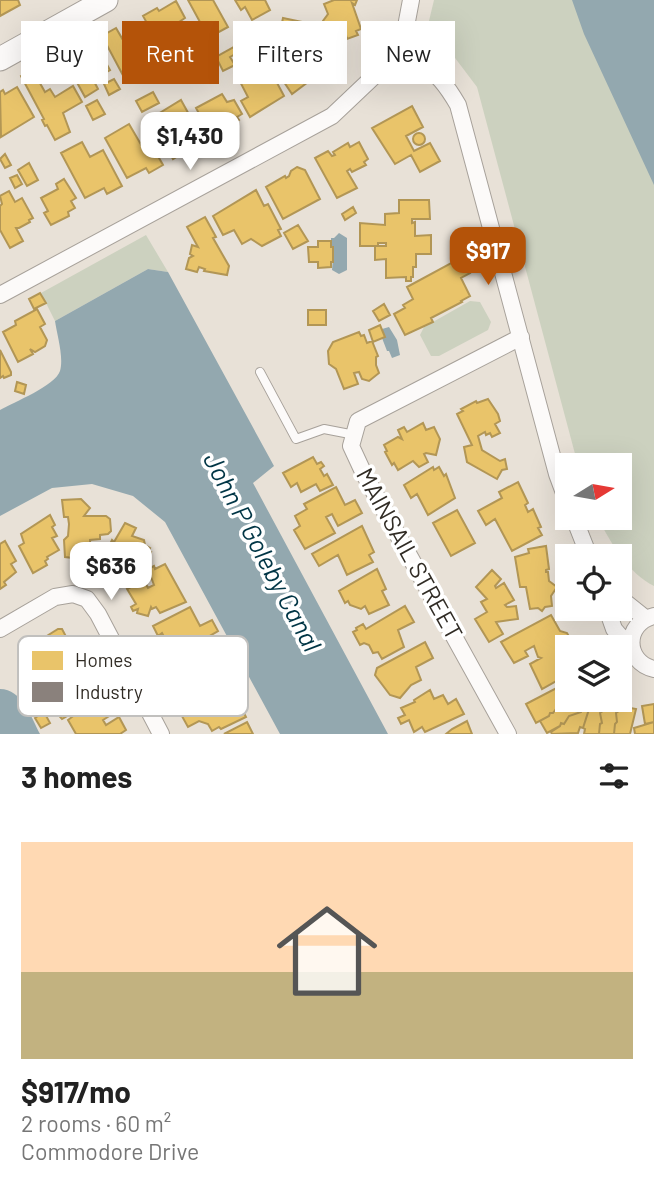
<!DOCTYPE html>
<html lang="en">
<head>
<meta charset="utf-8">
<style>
  body { margin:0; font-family:Barlow,sans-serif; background:#f2f2f2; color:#222; height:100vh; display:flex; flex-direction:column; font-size:26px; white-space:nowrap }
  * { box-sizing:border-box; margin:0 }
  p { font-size:23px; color:#767676 }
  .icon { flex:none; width:38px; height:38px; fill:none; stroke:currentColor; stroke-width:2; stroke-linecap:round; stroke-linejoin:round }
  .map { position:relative; height:734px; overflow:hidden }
  .drawer { display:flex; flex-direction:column; background:#fff; flex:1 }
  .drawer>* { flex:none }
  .guide { position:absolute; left:21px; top:21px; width:612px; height:63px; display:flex; gap:14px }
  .needle { width:46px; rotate:79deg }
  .buttons { position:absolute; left:555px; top:453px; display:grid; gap:14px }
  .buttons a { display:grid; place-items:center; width:77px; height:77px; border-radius:0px; background:#fff; box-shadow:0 7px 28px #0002; font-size:35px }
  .price { position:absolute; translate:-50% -60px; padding:0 16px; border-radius:14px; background:#fff; color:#222; font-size:23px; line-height:46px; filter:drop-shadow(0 2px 4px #0008) }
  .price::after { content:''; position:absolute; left:50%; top:42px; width:21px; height:16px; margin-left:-10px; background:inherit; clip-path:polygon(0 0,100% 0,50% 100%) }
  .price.current { background:#b45309; color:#fff }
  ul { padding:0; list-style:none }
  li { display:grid; align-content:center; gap:14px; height:371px; padding:0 21px }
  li+li { border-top:2px solid #e0e0e0 }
  li span { display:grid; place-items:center; height:217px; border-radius:0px; color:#555 }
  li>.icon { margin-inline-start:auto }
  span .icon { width:126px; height:126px; fill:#fffc; stroke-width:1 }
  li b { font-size:30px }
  h2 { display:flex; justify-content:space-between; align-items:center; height:84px; padding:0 21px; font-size:30px }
  .tag { padding:0 24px; border-radius:0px; background:#fff; box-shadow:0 7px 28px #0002; font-size:24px; line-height:63px }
  .tag.current { background:#b45309; color:#fff }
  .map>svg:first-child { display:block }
</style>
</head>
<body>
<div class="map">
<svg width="654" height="734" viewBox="0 0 654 734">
  <rect width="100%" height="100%" fill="#e8e1d7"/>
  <path fill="#ccd1bf" d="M434,0h220v586c-25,-12 -44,-44 -56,-68h22v-52l-42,-1 -101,-378 -31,-41c-7,-1 -13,-7 -14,-14l9,-5 -3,-6 -10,4z
    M146,235l22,37 -20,-3 -93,52 -14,-28z
    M470,301l10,1 11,20 -3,8 -49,26h-8l-11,-21 4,-8z"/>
  <path fill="#93a8af" d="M572,0h82v185l-70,-151z
    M339,233l8,5v32l-8,4 -7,-4 2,-23 -3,-1v-8h3z
    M148,269l20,3 106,194 -21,17 135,251h-108l-115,-212 -32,-26 -41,-12 -40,4 -52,28v-106c14,-8 55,-24 60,-39 4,-14 -3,-36 -5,-50z
    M389,327l8,13 3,15 -8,3 -3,-7h-2l-5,-13 3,-1 -3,-8z
    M0,689c22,0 31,28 40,45h-40z"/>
  <path fill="#e9c46a" stroke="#b29655" stroke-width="2" d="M0,0h18l2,5 -20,11z
    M188,0h25l15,27 -20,11 -5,-9 -3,1 -4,-6 4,-2z
    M235,0h30l5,10 -18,10 -7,-13 -4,3z
    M334,0h23l-2,5 -3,-2 9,26 -5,2 2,4 -11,4 -1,-4 -15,6 -8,-20 5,-7 -4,-10z
    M176,1l9,17 -6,4 12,15 -28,15 -20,-36 14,-8 2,3z
    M283,18l24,5 -5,23 7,1 -6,28 5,7 -16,12 -10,-15 8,-5 -9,-2 5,-24 -9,-2z
    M116,28l7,12 3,-2 1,4 20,-9 8,13 -7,4 4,7 -14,8 3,6 -15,10 -24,-45z
    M94,41l16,29 -14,8 -7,-14 -3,2 12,23 -13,8 -22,-40 14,-7 1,3 3,-2 -1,-3z
    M206,45l6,11 -17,9 -6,-11z
    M234,47l3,6 -7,4 5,8 -12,6 -7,-14z
    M261,63l10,18 4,-2 9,17 -34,21 -9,-16 7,-4 -12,-23 17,-9 1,2z
    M32,69l13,23 5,-3 5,8 18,-11 9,16 -19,11 7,19 -15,8 -8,-15 -2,1 -3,-6 2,-1 -23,-43z
    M114,79l6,10 -11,6 -5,-11z
    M17,87l17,30 -33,20 -1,-45 3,-2 2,4z
    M153,92l6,11 -17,9 -6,-11z
    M222,94l5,8 7,-2 8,14 -5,3 2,3 -8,5 1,2 -10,5 -1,-2 -9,8 -16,-30z
    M97,100l8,14 -12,6 -7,-14z
    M181,100l21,38 -18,8 2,5 -13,8 -8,-15 1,-4 -13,-23z
    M412,106l11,21 -17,9 8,15 16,-8 10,18 -20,11 -9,-17 -16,9 -23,-36z
    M129,124l14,24 8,-4 12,21 -14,8 -3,-5 -19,10 -22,-40z
    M413 139a6 6 0 1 1 12 0a6 6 0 1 1-12 0Z
    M82,142l8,15 13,-7 19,36 -15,8 -3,-6 -19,10 -24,-45z
    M359,142l9,17 -4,3 2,3 -14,7 -2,-3 -3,2 10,17 -20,10 -22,-40 13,-7 4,5 3,-1 -2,-3 15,-9 2,4z
    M5,154l6,11 -6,3 -5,-9z
    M29,163l9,17 -11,6 -9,-16z
    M297,167l8,3 15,29 -37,20 -17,-32 19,-11 1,2 3,-2 2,-5z
    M17,175l5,9 -7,4 -5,-10z
    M64,179l12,19 -5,3 4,7 -7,4 1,4 -18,9 -7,-12 4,-2 -7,-13 17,-9 -2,-5z
    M256,190l8,16 4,-2 13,25 -3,1 3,6 -19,10 -11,-7 -9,5 -8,-14 -11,5 -10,-19z
    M9,191l6,11 7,-4 11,20 -4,2 1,2 -11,6h-3l7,13 -13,7 -10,-18v-24l2,-2 -2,-8z
    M399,200h30l1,19h-18v4l3,-1v14l16,-1v19h-15v13h-3v10h-2v4h-5v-4l-20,1v-19l-11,1v-14h11v-3h-8v3h-18v-23l25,2v-11l14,-1z
    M353,207l3,6 -11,7 -3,-6z
    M205,217l11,20 -3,1 16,28 -2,9 -23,-4 1,-2 -6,-2 -2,5 -11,-3 3,-11 4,-2 -3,-2 2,-9 6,2 -11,-20z
    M298,225l10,16 -15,8 -9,-16z
    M318,241h13v6h2v15h-2v5l-13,1v-6h-9l-1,-15h10z
    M463,261l7,12 -9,5 9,18 -9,5 1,1 -31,16 2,4 -28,13 -11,-21 11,-6 -2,-3 10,-6 -6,-12 46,-25 2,4z
    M40,293l6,10 -12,6 -5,-10z
    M384,304l6,11 -11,6 -6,-10z
    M37,309l8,15 -5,3 7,13 -2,6 -10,6 -5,-3 3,5 -15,8 -15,-30 13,-7 -1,-4z
    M308,310h18v15h-18z
    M380,325l5,12 -12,5 -4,-12z
    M359,332l2,4 3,-1 3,8 5,-2 6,15 -2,1v8l3,8 -10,8 -7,-2 -3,-7 -5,1 4,11 -14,5 -8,-20 -7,-5 -1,-13 5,-9z
    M0,350l11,22v3l-7,3 -1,-2 -3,2z
    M17,382l9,3 -2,9 -9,-3z
    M488,399l10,15 2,7 -5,3 5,9 -8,4 -2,-4 -4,2 -1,-3 -7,4 4,14 18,11 5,-2 2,10 -5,1 -5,9 -30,-17 -3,-15 8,-2 -15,-31 6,-3 -2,-2 15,-8 1,2z
    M423,423l3,7 8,-3 6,12 -4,16 -10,-2 -2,1 4,8 -9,5 -6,-6 -15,9 -4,-7 -2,2 -7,-13 2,-1 -3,-6 14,-8 4,2 -4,-9 6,-3 3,5z
    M313,457l4,7 4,-2 3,4 -4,3 4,7 3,-2 6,11 -13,6 -4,-7 -15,8 -4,-9 -6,4 -8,-14z
    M433,467l1,3 5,-3 5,9 2,-2 9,24 -27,17 -11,-21 -6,4 -7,-13z
    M518,482l10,21 -3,2 3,7 5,-3 8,18 -3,1 4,7 -30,16 -17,-32 -9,6 -8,-14 24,-13 -3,-6z
    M336,487l9,18 10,-5 7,13 -24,13 -6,-12 -6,3 9,16 -30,16 -11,-19 6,-4 -5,-10 12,-7 -3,-5z
    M81,499l9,9 -6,8h22l4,3 1,12 -3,3 -8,1v4l-10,1 1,15 -8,2 -1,4 -7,1 -2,-4 -8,-1 -1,-17 4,-4 1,-12 -1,-7h-4l-2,-17z
    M457,510l18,33 -24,13 -18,-33z
    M50,515l5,10 -3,2 5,9 -5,2 7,12 -12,7 1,2 -3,2 2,4 -14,8 -14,-27 5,-3 -3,-9z
    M125,523l11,5 -4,8 12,4 1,5 5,3 -2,3 3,1 -6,12 -2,-2 -3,7 -3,1 -8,-3 1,-2 -9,-2 1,-5 -8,17 -15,-7 13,-28 2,2z
    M362,526l12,26 -5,3 4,7 -26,13 -9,-20 -19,11 -7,-12z
    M5,541l11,20 -5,3 5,8 -12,10 2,3 -6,4v-45z
    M546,546l3,23 -3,1v2h2l1,9 8,6 -6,9 1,10 -7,1 -3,4 -4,-3 -8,1 -4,-22h-6l-5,-30 14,-4 -1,-4z
    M165,564l21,38 -26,11 -4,-6 -4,2 -1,-2 -3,9 -11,-3 1,-4 -5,2 -2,-4 5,-3 -9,-15 17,-9 4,8 6,-3 -6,-16 6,-3 1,3z
    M377,569l9,20 -4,2 7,14 -20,9 -4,-8 -4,3 -11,-4 -2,-4 -3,2 -6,-12z
    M492,570l9,9 -6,7 1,2 8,-5 10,17 -9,5 2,2 9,-1 2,13 -22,3 7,12 -14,8 -14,-23 12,-7 -6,-10 6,-3 -11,-12z
    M405,606l9,16 -16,8 6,17 -22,12 -4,-7 -5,1 -4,-8 -5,-2 -4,2 -7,-13 4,-2 -1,-2 7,-4 3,5z
    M190,607l10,19 12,-6 6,11 -31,18 -20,7 -21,14 -7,-13 28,-15 -5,-9 -4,3 -5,-10z
    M551,615l9,16 7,2 4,7 -4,8v18l-6,3 4,7 -23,13 -12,-25 11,-6 -3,-1 -4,-11 -9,5 3,5 -14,7 -13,-21z
    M58,629h4l10,19 -3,2 4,8 -18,8 -4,-7 -7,3 -10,-18z
    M425,642l8,16 -17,9 5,13 -10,5 -11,13 -10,-3 -15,-20 2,-7z
    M87,660l8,14 -7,4 3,4 -4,2 7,12 -22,12 2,4 -12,7 -9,-10 3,-8 -4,-8 6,-11 -2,-2z
    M566,683l1,17 4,1 -9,5 -3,-1 -6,8h-3l-1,3 -13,7 -10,-19z
    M222,688l9,15 -6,4 3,5 12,-7 6,12 -25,12 -2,-2 -7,4 -4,-7 -9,-3 -11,6 -10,-18 15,-8 1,2z
    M430,690l4,9 9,-4 5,9 8,-5 8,15 -39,18 -3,-5 -8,5 -5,-12 -8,4 -3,-6 7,-3 -4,-7 14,-6 -1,-2z
    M622,699l-3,12 -3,2 1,9 -2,2 -1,10h-15l1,-10 2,-1 -2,-10 3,-2 3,-11 9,2z
    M580,700l2,5 -1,7 -12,4 -5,8 -3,-1 -1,3 -13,7 -7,-12 9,-5 1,-3h3l6,-8 3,1 9,-6z
    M592,700h14l-3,11 -3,2 2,10 -2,1 -1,10h-15l1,-5 -2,-1z
    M104,702l7,13 -8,5 3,5 13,-8 7,13 -6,4h-44l-8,-14 4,-3 -2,-2 17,-10 2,4z
    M654,704v18l-9,2 -3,-18z
    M620,706l16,3 -6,25h-16l1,-10 2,-2 -1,-9z
    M582,707l7,2 -6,19 -3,-1 -2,6 -26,1 -1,-2 9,-6 1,-3 3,1 5,-8 12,-4z
    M44,712l6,11 -9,5 -6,-10z
    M467,721l5,13h-26l6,-5z
    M247,722l6,12h-29z
    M654,722v12h-19l-1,-6z"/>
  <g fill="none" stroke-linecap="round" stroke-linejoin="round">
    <defs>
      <path id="lane" d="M260,372l36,67 28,-10 31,6"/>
      <path id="street" d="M404,37l7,-37
        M387 54a17 17 0 1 1 34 0a17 17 0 1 1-34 0Z
        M419,61c18,12 28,25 39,44l99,369 10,27
        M0,295l332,-179 57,-54
        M574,518l15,38
        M620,598l25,20
        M607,609l7,20 18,21
        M654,616c-30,7 -30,46 0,53
        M0,629l55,-32 18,-3 14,5 11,15 63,120
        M508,734l-144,-260 -13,-28 7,-25 163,-84"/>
      <path id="secondary" d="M0,59l106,-59"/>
    </defs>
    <use href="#lane" stroke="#a7a19a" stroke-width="10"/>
    <use href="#street" stroke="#a7a19a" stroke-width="18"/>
    <use href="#secondary" stroke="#a7a19a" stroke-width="25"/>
    <use href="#lane" stroke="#fcfaf9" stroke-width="8"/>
    <use href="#street" stroke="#fcfaf9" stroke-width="16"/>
    <use href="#secondary" stroke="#fcfaf9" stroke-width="23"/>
  </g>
  <g text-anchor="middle" stroke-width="7" stroke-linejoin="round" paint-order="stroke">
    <g font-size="24" fill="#312c25" stroke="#fff">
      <text transform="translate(409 554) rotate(61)" y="8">MAINSAIL STREET</text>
    </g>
    <g font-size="26" font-style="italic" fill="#003545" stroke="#fff">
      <text transform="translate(262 552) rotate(62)" y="9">John P Goleby Canal</text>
    </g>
  </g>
  <rect x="18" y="636" width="230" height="80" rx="10" fill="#fff" stroke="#c1c0be" stroke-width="2"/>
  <rect x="32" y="651" width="31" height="19" fill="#e9c46a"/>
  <rect x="32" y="682" width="31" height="20" fill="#8a817c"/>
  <g font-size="19" fill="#312c25">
    <text x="75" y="667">Homes</text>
    <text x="75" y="699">Industry</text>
  </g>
</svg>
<div class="buttons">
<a><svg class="needle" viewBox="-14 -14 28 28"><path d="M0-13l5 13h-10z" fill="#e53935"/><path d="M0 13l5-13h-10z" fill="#767676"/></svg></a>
<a><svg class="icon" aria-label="locate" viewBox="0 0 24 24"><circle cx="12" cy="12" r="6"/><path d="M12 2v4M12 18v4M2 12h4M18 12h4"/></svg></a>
<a><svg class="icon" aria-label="layers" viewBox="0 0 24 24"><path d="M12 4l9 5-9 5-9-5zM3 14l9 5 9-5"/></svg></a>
</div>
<b class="price" style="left:190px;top:172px">$1,430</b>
<b class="price current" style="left:488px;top:287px">$917</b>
<b class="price" style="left:111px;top:602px">$636</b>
<div class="guide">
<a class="tag">Buy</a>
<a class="tag current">Rent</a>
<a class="tag">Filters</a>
<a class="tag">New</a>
</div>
</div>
<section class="drawer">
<h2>3 homes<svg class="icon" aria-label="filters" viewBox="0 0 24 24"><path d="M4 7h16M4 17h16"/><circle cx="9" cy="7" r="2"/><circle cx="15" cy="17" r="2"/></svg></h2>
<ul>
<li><span style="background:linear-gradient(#ffd9b3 60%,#c2b280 0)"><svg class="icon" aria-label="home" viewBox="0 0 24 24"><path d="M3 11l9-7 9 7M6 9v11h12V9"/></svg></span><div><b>$917/mo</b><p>2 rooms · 60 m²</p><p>Commodore Drive</p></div></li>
</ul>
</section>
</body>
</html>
